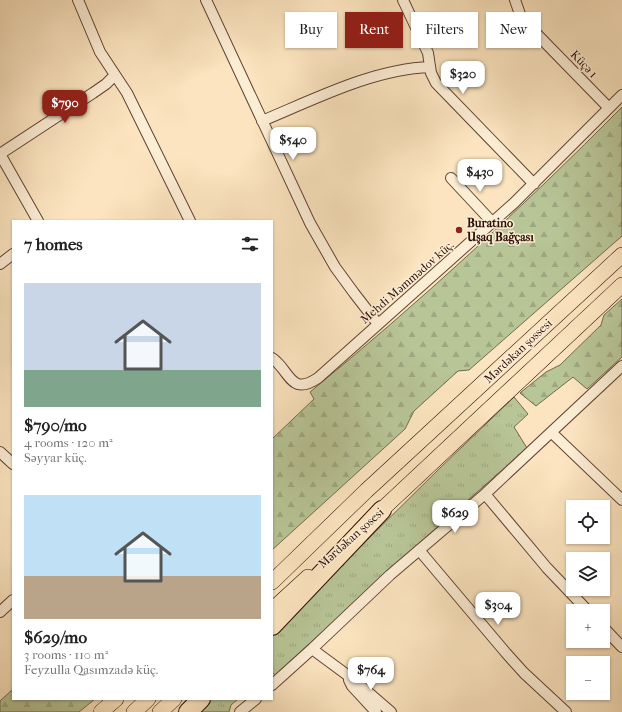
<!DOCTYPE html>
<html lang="en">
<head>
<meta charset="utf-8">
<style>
  body { margin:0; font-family:"IM FELL French Canon",serif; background:#f2f2f2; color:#222; height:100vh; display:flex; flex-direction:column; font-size:15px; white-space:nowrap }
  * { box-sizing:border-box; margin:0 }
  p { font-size:13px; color:#767676 }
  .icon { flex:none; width:22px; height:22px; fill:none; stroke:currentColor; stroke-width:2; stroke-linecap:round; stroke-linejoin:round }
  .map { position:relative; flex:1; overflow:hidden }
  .details { position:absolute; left:12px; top:220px; width:261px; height:480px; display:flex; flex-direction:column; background:#fff; border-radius:0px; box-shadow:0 1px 3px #0004 }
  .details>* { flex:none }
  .hud { position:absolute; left:285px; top:12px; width:277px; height:36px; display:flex; gap:8px }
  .buttons { position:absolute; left:566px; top:500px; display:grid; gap:8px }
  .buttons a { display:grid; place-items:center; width:44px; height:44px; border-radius:0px; background:#fff; box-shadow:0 1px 3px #0004; font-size:20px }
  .price { position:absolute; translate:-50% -34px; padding:0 9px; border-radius:8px; background:#fff; color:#222; font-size:13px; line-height:26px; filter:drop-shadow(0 1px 2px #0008) }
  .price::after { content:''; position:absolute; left:50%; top:24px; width:12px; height:9px; margin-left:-6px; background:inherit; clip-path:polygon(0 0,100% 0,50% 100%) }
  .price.active { background:#8f2418; color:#fff }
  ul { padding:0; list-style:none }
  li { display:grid; align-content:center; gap:8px; height:212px; padding:0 12px }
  li span { display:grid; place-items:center; height:124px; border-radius:0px; color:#555 }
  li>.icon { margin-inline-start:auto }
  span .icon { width:72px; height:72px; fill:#fffc; stroke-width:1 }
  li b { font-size:17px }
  h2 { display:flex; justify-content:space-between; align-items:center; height:48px; padding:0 12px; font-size:17px }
  .tag { padding:0 14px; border-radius:0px; background:#fff; box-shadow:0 1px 3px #0004; font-size:14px; line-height:36px }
  .tag.active { background:#8f2418; color:#fff }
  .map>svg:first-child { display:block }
</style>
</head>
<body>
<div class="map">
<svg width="622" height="712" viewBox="0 0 622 712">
  <defs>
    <pattern id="grass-tufts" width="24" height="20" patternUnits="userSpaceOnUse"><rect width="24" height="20" fill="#b8c597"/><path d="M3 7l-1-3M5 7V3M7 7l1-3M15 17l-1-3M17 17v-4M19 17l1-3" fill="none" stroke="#9ea880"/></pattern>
    <pattern id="forest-firs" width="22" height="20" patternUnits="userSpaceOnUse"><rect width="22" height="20" fill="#b8c597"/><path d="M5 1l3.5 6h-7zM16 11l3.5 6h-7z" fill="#9ea880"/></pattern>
  </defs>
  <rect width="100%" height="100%" fill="#fbe4bf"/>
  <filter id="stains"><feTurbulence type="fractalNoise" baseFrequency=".005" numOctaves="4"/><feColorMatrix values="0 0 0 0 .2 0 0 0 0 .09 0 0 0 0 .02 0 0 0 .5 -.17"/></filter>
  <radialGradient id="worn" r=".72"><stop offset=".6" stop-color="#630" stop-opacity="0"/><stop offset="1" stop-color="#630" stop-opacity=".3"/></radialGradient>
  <path fill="url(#grass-tufts)" stroke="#72694d" d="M514,397l14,17 -14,13 13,21 -111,98 -141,129 -3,-3v-38l166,-164z
    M210,699h28l-7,6 -2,7h-31z"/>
  <path fill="url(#forest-firs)" stroke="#72694d" d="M622,107v129l-153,134 -11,1 -44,40 -9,18 -133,121v-111l42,-40 -4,-7c109,-89 213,-185 312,-285z
    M622,299v58l-35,32 -14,-12 -37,29 -16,-13 26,-21 14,-7 41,-40 3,-10z
    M13,689v10h82l-16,13h-79v-11z"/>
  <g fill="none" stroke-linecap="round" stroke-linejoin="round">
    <defs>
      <path id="minor" d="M78,0l22,52 27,41 63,128
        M206,0l104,223 25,44 19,26 24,31
        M403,0l25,53 3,20 5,10 98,101
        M515,0l6,17 5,6 83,85
        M262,121c53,-22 111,-52 168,-54
        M0,154l93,-61 13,-9 9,-9
        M0,154l38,67
        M451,178l42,45
        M0,264l13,-10
        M272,358c18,12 18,39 46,20l196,-175 108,-108
        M552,433l70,67
        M0,452l13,12
        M485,494l62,74 41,43
        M419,550l87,103 18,20 42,39
        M0,612l13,-12
        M603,627l19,20
        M312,649l42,31 37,32
        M349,680l3,6 24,26
        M272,685l40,-36 78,-74 95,-81 137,-128
        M240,712l16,-13"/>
      <path id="primary" d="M373,518l249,-233
        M272,582l94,-91 256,-236
        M272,610l36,-33
        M101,712l15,-13
        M134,712l14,-13
        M160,712l14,-13"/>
      <path id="motorway" d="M272,626l110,-116
        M188,712l13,-13"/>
    </defs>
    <use href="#minor" stroke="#604332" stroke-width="12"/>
    <use href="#primary" stroke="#2c0d03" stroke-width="16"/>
    <use href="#motorway" stroke="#2c0d03" stroke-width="20"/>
    <use href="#minor" stroke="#fcedd5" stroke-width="10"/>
    <use href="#primary" stroke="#fbe4bf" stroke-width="15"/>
    <use href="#motorway" stroke="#fbe4bf" stroke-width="18"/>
  </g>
  <circle fill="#8f2418" stroke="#fcedd5" stroke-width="1.5" cx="459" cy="230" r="4"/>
  <g text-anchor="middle" stroke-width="3" stroke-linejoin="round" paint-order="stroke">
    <g font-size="12" fill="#2c0d03" stroke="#fcedd5">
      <text transform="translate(584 64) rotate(46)" y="4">Küçə 1</text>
      <text transform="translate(407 282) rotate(-41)" y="4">Mehdi Məmmədov küç.</text>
      <text transform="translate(518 351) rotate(-43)" y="4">Mərdəkan şossesi</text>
      <text transform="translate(351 538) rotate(-42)" y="4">Mərdəkan şosesi</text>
    </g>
    <g font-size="12" font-weight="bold" fill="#2c0d03" stroke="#fcedd5" text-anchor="start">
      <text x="467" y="227">Buratino<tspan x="467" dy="14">Uşaq Bağçası</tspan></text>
    </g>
  </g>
  <rect width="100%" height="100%" filter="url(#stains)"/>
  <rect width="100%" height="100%" fill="url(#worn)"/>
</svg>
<div class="buttons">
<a><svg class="icon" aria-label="locate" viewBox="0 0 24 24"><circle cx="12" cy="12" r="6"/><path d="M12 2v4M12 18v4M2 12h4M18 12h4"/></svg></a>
<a><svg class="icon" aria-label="layers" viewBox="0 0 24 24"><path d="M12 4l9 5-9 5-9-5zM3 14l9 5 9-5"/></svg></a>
<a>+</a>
<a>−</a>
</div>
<b class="price" style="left:463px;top:95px">$320</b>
<b class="price active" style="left:65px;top:124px">$790</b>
<b class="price" style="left:293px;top:161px">$540</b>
<b class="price" style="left:480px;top:193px">$430</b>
<b class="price" style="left:455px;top:534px">$629</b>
<b class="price" style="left:498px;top:626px">$304</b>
<b class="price" style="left:371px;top:691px">$764</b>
<div class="hud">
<a class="tag">Buy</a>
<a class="tag active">Rent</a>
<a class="tag">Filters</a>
<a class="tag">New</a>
</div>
<section class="details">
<h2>7 homes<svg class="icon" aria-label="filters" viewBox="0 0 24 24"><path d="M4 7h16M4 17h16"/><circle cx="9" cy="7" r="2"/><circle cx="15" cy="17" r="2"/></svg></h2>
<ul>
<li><span style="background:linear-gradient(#c9d6e8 70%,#7fa58c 0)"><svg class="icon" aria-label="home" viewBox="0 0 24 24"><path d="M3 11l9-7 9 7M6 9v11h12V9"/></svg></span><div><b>$790/mo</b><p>4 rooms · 120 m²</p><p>Səyyar küç.</p></div></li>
<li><span style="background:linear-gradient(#bfe0f5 65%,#b9a48a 0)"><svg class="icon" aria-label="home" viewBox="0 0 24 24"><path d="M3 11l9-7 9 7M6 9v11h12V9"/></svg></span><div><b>$629/mo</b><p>3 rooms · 110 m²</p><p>Feyzulla Qasımzadə küç.</p></div></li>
</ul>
</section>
</div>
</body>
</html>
